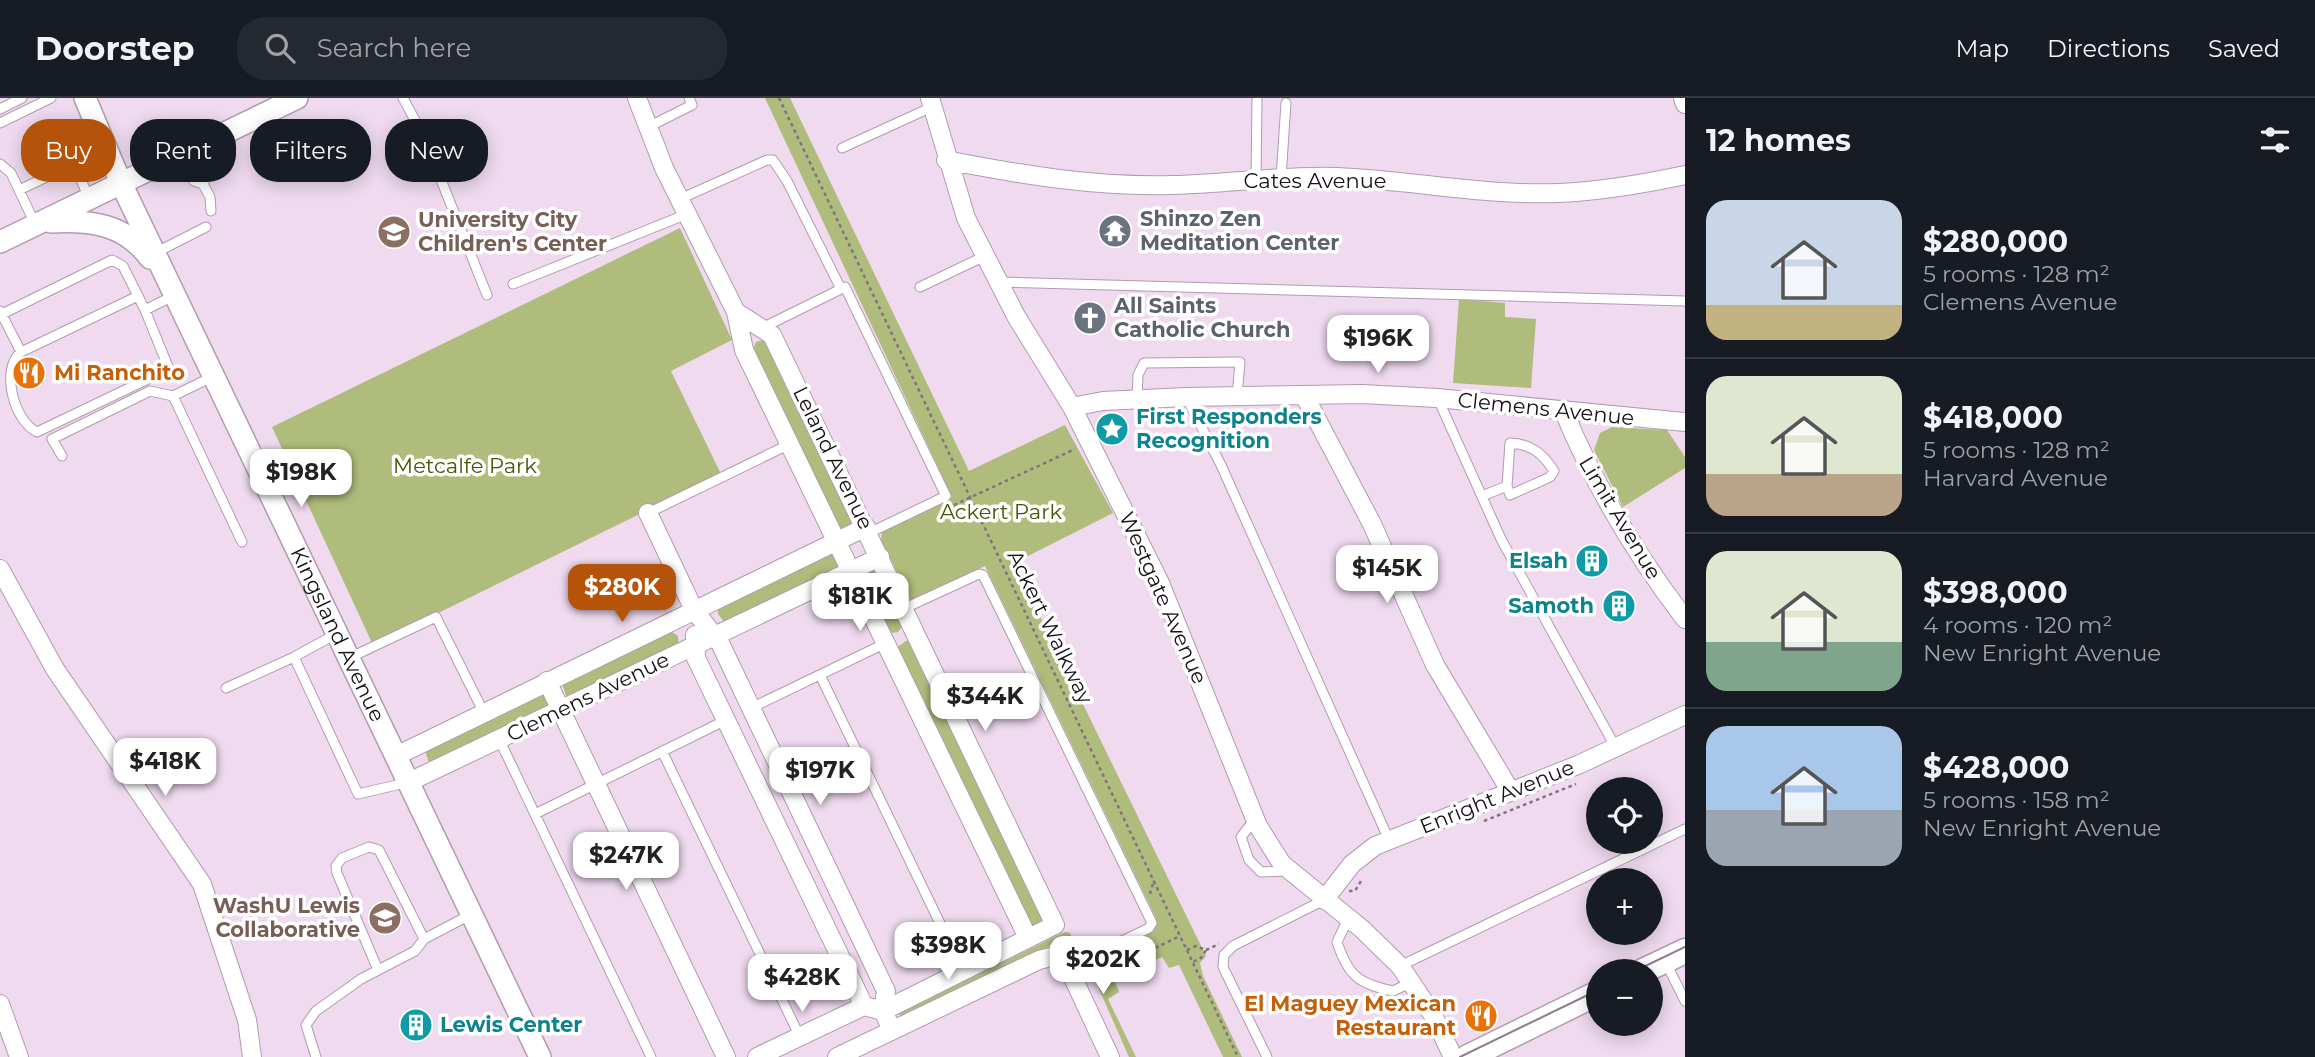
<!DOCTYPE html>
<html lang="en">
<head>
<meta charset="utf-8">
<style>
  body { margin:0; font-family:Montserrat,sans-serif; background:#242831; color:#f1f3f6; height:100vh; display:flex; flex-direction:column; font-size:26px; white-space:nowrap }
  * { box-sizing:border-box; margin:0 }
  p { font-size:23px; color:#9ea1a6 }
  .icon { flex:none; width:38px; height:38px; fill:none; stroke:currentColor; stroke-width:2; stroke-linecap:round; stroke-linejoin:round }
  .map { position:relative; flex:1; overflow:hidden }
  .details { display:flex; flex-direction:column; background:#171b24; width:630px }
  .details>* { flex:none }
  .top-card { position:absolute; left:21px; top:21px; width:665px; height:63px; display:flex; gap:14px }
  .buttons { position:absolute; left:1586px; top:679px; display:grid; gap:14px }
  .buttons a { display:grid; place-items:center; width:77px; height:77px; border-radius:50%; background:#171b24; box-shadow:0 4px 18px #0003; font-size:35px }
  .price { position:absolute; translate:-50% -60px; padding:0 16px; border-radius:14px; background:#fff; color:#222; font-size:23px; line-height:46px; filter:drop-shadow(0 2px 4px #0008) }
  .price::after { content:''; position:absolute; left:50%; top:42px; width:21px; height:16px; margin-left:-10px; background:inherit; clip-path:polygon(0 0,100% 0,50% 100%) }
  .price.current { background:#b45309; color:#fff }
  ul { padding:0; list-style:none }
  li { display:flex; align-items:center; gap:21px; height:175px; padding:0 21px }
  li+li { border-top:2px solid #363941 }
  li span { display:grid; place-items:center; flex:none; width:196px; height:140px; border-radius:21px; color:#555 }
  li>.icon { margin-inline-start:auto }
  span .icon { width:84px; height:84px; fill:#fffc; stroke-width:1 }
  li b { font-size:30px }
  h2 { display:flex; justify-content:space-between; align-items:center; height:84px; padding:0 21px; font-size:30px }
  .chip { padding:0 24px; border-radius:28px; background:#171b24; box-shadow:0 4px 18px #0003; font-size:24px; line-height:63px }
  .chip.current { background:#b45309; color:#fff }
  header { display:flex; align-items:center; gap:42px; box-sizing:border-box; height:98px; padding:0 35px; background:#171b24; border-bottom:2px solid #363941 }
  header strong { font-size:33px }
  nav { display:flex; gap:38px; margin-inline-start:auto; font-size:24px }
  .search { width:490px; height:63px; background:#242831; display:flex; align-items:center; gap:18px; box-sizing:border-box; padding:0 24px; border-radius:28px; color:#9ea1a6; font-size:26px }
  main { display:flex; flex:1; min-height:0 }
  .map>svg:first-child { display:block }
</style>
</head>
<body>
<header>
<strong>Doorstep</strong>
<div class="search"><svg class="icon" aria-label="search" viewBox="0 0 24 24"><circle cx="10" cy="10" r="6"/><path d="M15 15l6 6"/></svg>Search here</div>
<nav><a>Map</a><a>Directions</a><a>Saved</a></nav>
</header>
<main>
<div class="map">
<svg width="1685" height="959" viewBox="0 0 1685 959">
  <rect width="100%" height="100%" fill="#efdaef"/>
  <path fill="#b0bc7c" d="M765,0h25l179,373 96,-46 48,88 -99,50 192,393 -6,7 3,13 39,81h-19l-44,-92 -10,3 -7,-11 -48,22 5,13 -11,7 28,58h-7l-41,-93 66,-34 2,-12 -171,-352 -74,34 -30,-60 1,-8 70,-35z
    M680,130l52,112 -61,31 50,103 -348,171 -101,-218z
    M1459,201l46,4v14l31,2 -5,69 -78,-5z
    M766,241l90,179 -3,7 -13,5 -88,-178 4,-10z
    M1612,329l55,3 18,27v11l-62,39 -29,-57 6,-17z
    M833,454l8,16 -116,55 -7,-9v-5z
    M875,470l29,56 -6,8 -8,1 -26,-52 -1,-7z
    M669,532l9,6 1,11 -112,51 -5,-14z
    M909,541l135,280 -11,8 -137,-279z
    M543,595l7,14 -121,56 -4,-12z
    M1065,834l5,1 9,19 -13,-9 -13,1 -151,73 -4,-4z"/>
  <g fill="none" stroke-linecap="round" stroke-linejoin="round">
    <defs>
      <path id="service" d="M403,0l21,39 63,158
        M0,11l22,-11
        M0,25l51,-25
        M648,29l44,-22 -3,-7
        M200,47l7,31 -4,8
        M842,50l90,-41
        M175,61l19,22 9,3 7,13 1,14
        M0,66l11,9 24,51
        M74,66l15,34
        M1281,80l5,-75
        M1256,81l1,-81
        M19,92l87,-41
        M680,101l87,-39h6l14,21 54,108
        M155,155l51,-26
        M998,184l687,19
        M513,186l174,-70
        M920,189l65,-31
        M0,213l21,41 117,-56 7,14 30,-15
        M2,216l110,-54 11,6 15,30
        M764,229l81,-40 101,209 -77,37
        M21,254c-21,18 -7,69 16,80l132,-63 -24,-59
        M214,278l-41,20 69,146
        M1186,299l35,68 168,375
        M1137,301l1,-24 6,-12 96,-1 -3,34
        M1438,301l63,140 115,209
        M62,358l-10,-17 98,-48 23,5
        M1482,398l25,-10 3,-43c22,1 33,11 44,28l-4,6 -40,18 -3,-9
        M648,415l142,-69
        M905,510l74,-34 4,1 169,348 -3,5 -81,39
        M336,536l-42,23 64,137 51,-12
        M349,560l87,-41 48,96
        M820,577l143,296
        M226,590l68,-31
        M751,610l135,-65
        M499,641l152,318
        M662,653l138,286
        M535,716l191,-94
        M1255,721l-14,18 8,23 12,12 25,-1
        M1348,821l-11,23c11,33 21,42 56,49l19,-9
        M1666,865l19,38
        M1400,868l285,-137
        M378,872l-41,-97 -1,-7 6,-8 27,-11 10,3 45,89
        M316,959l-10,-32 10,-14 45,-32 54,-28 9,-12 46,-24
        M1267,959l-44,-90 1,-12 9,-9 91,-46"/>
      <path id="minor" d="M637,0l27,70 72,144 8,38 284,588
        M930,0l36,120 50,98 56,91 88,176 98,243 24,38 80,65 38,37 33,49 20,42
        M1683,0l2,6
        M946,62c76,15 149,27 226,25 55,-1 110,-10 165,-8 74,3 148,19 222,16 43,-2 84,-9 126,-18
        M736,214l36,23 283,590 -172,86 -19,-5 -107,51
        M1304,297l68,129 63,141 76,127
        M1072,309l31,-6 83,-4 176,-3 75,4 248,24
        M1564,314c31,74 72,143 121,207
        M648,415l46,97 26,33 166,348 -3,20 9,19
        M0,471l55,100 147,215 45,136 5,37
        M695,537l1,23 168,348
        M547,583l179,376
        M396,658l470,-229
        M409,684l471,-225
        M1324,802l28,-36 23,-18 205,-82 105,-49
        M0,906l19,53
        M837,959l202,-97 16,-4 13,11 42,90"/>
      <g id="tertiary">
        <path id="s1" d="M85,0l36,85 419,874"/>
        <path d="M51,124c40,-2 74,2 99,36"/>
        <path d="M0,144l297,-144"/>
      </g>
      <path id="secondary" d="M1643,873l42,-20
        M1468,959l130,-64"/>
    </defs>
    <use href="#service" stroke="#b09caf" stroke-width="11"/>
    <use href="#minor" stroke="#b09caf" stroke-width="20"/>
    <use href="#tertiary" stroke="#b09caf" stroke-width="24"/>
    <use href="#secondary" stroke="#b09caf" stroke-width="27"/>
    <path stroke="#817381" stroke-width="2.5" stroke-dasharray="3.5 3.5" stroke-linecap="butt" d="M779,0l459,959
      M954,407l121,-56
      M1484,723l92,-37
      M1349,793h6l6,-10
      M1150,796l4,-14
      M1187,852l9,-4 10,4 -5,8 -8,4
      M1206,852l13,-6
      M1092,880l88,-42"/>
    <use href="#service" stroke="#fff" stroke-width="9"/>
    <use href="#minor" stroke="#fff" stroke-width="18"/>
    <use href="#tertiary" stroke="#fff" stroke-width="21"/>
    <use href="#secondary" stroke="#fff" stroke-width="24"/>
    <path stroke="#8c7d8c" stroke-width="2" d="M1635,873l50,-24
      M1460,959l138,-67"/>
  </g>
  <defs>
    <symbol id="temple-disc" viewBox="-11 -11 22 22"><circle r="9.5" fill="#6b7280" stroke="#fff"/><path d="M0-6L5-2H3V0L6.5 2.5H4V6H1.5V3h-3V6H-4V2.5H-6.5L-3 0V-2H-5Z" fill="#fff"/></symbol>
    <symbol id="school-disc" viewBox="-11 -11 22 22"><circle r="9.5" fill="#8d6e63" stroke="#fff"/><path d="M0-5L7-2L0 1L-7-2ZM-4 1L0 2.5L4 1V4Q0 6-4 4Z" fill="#fff"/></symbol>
    <symbol id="church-disc" viewBox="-11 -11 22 22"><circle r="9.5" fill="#6b7280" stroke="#fff"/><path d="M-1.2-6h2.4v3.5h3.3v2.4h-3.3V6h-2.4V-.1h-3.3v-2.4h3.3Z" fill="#fff"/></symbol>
    <symbol id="restaurant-disc" viewBox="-11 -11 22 22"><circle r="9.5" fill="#e8710a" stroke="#fff"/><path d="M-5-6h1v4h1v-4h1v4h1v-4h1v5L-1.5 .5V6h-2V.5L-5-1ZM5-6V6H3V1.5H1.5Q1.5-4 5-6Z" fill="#fff"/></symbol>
    <symbol id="sight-disc" viewBox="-11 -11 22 22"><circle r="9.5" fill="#0f9aa8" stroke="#fff"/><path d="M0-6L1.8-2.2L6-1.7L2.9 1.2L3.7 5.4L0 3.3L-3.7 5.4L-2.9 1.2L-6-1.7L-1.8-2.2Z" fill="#fff"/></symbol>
    <symbol id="building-disc" viewBox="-11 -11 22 22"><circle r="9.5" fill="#0f9aa8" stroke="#fff"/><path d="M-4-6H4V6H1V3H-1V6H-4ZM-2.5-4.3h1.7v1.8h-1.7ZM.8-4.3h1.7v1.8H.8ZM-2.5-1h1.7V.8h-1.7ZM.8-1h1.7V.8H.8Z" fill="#fff"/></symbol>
    <symbol id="university-disc" viewBox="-11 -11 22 22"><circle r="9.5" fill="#8d6e63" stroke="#fff"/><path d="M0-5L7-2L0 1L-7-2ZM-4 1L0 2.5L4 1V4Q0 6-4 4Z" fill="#fff"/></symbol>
  </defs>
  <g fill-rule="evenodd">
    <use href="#temple-disc" x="1096" y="114" width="38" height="38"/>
    <use href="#school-disc" x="375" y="115" width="38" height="38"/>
    <use href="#church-disc" x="1071" y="201" width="38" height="38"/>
    <use href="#restaurant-disc" x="10" y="256" width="38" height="38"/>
    <use href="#sight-disc" x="1093" y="312" width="38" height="38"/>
    <use href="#building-disc" x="1573" y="444" width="38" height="38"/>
    <use href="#building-disc" x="1600" y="489" width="38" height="38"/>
    <use href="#university-disc" x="366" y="801" width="38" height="38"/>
    <use href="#restaurant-disc" x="1462" y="899" width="38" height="38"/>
    <use href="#building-disc" x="397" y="908" width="38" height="38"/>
  </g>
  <g text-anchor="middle" stroke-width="7" stroke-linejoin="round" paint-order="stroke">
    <g font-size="21" fill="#160f16" stroke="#fff">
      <text x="1315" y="90">Cates Avenue</text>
      <text transform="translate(1546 311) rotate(6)" y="7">Clemens Avenue</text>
      <text transform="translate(833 360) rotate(64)" y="7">Leland Avenue</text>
      <text transform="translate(1620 420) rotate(59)" y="7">Limit Avenue</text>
      <text transform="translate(1163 500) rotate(66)" y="7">Westgate Avenue</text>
      <text transform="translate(1050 529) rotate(64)" y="7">Ackert Walkway</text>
      <text dy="7" stroke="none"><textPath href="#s1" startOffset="593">Kingsland Avenue</textPath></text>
      <text transform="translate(588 599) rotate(-26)" y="7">Clemens Avenue</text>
      <text transform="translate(1497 699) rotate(-22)" y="7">Enright Avenue</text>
    </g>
    <g font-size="21" font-weight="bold" fill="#5b616d" stroke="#fff" text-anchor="start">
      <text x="1140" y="128">Shinzo Zen<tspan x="1140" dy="24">Meditation Center</tspan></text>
      <text x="1114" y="215">All Saints<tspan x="1114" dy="24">Catholic Church</tspan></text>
    </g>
    <g font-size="21" font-weight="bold" fill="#785e54" stroke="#fff" text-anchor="start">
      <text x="418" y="129">University City<tspan x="418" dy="24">Children's Center</tspan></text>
      <text x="360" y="815" text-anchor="end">WashU Lewis<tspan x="360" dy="24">Collaborative</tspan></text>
    </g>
    <g font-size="21" font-weight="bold" fill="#c56008" stroke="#fff" text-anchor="start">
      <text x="54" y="282">Mi Ranchito</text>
      <text x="1456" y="913" text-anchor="end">El Maguey Mexican<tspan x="1456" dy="24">Restaurant</tspan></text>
    </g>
    <g font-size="21" font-weight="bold" fill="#0d838f" stroke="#fff" text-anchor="start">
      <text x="1136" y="326">First Responders<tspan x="1136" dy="24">Recognition</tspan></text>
      <text x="1568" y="470" text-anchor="end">Elsah</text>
      <text x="1594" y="515" text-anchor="end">Samoth</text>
      <text x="440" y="934">Lewis Center</text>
    </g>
    <g font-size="21" fill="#4a5404" stroke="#fff">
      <text x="465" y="375">Metcalfe Park</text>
      <text x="1001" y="421">Ackert Park</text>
    </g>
  </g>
</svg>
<div class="buttons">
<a><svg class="icon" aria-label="locate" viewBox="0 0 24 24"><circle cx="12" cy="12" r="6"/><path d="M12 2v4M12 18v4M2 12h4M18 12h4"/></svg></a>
<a>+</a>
<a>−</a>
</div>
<b class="price" style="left:1378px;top:277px">$196K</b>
<b class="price" style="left:301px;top:411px">$198K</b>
<b class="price" style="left:1387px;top:507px">$145K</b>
<b class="price current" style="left:622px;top:526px">$280K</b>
<b class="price" style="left:860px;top:535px">$181K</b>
<b class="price" style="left:985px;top:635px">$344K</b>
<b class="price" style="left:165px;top:700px">$418K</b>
<b class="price" style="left:820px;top:709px">$197K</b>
<b class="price" style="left:626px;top:794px">$247K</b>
<b class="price" style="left:948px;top:884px">$398K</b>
<b class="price" style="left:1103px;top:898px">$202K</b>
<b class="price" style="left:802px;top:916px">$428K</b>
<div class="top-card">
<a class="chip current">Buy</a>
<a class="chip">Rent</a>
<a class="chip">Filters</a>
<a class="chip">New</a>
</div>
</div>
<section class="details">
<h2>12 homes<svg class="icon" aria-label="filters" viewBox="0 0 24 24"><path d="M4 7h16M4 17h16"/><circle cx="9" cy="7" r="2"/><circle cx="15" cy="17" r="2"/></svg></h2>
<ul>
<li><span style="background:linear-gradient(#c9d6e8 75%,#c2b280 0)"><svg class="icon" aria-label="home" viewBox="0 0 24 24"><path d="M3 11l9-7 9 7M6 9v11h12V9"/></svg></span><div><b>$280,000</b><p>5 rooms · 128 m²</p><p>Clemens Avenue</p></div></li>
<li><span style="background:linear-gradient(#dfe7d0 70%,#b9a48a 0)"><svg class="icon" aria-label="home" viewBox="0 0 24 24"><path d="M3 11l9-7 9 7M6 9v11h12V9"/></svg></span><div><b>$418,000</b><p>5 rooms · 128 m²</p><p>Harvard Avenue</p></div></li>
<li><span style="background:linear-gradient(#dfe7d0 65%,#7fa58c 0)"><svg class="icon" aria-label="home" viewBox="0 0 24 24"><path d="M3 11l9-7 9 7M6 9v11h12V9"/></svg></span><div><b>$398,000</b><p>4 rooms · 120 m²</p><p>New Enright Avenue</p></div></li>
<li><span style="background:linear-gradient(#a9c7e8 60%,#9aa5b1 0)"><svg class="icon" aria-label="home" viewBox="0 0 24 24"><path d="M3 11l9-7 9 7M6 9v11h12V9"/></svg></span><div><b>$428,000</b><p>5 rooms · 158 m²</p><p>New Enright Avenue</p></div></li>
</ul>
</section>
</main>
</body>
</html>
